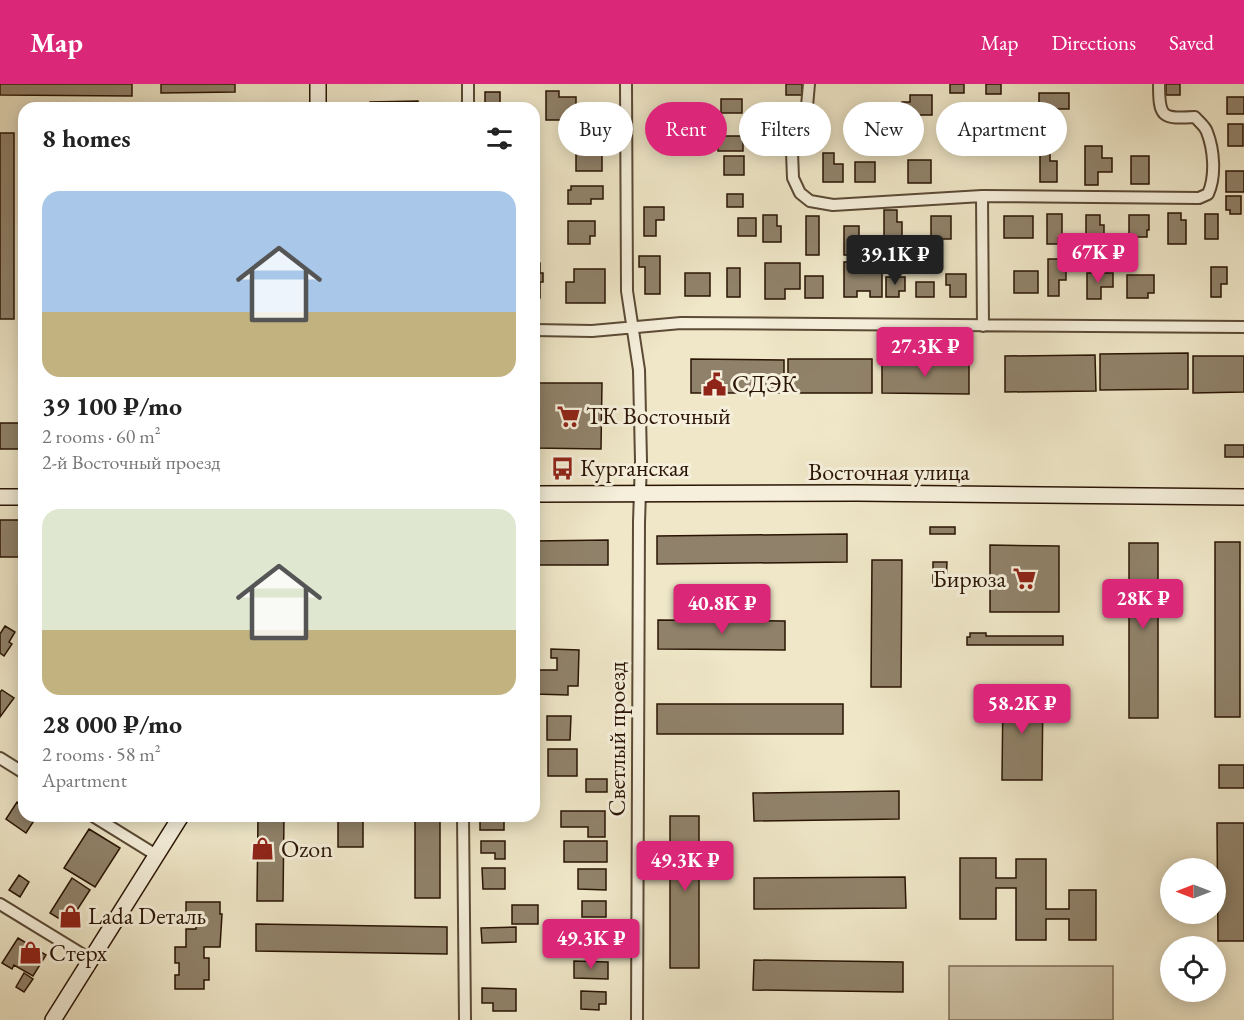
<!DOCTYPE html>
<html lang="en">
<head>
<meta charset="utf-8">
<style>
  body { margin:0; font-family:"EB Garamond",serif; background:#f6f6f6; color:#222; height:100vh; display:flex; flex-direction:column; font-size:22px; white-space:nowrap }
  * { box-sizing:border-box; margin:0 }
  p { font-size:20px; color:#767676 }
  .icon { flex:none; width:33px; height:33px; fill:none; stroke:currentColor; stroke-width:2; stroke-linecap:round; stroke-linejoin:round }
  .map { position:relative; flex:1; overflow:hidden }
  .panel { position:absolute; left:18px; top:18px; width:522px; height:720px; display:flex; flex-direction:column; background:#fff; border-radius:18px; box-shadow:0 3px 15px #0003 }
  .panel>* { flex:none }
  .hud { position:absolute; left:558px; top:18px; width:570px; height:54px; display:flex; gap:12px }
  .needle { width:39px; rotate:270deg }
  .controls { position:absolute; left:1160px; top:774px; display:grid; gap:12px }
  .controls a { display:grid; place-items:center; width:66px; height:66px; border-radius:50%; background:#fff; box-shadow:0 3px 15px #0003; font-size:30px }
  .price { position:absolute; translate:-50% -51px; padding:0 14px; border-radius:6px; background:#db2777; color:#fff; font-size:20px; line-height:39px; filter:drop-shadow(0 2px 3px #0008) }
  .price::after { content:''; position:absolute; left:50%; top:36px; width:18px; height:14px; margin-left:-9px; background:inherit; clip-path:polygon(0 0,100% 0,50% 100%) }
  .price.active { background:#222; color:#fff }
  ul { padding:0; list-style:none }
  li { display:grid; align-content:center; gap:12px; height:318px; padding:0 24px }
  li span { display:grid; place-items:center; height:186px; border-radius:18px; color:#555 }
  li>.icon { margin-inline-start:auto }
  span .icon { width:108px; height:108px; fill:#fffc; stroke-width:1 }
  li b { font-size:26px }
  h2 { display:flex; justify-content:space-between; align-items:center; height:72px; padding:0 24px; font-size:26px }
  .tag { padding:0 21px; border-radius:27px; background:#fff; box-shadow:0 3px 15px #0003; font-size:21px; line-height:54px }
  .tag.active { background:#db2777; color:#fff }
  header { display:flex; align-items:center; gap:36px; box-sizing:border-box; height:84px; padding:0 30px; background:#db2777; color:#fff }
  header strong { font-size:28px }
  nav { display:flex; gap:33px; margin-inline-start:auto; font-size:21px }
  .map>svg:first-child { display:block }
</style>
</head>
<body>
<header>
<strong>Map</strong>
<nav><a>Map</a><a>Directions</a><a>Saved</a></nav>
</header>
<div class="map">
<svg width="1244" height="936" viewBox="0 0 1244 936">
  <rect width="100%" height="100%" fill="#efe7c8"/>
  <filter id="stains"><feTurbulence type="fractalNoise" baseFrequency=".00333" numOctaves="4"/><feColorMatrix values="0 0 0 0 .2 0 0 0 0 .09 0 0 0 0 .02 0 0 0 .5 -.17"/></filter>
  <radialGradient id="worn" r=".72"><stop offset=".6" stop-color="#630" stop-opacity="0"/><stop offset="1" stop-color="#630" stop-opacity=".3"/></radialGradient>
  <path fill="#cec3a7" stroke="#7c6c56" stroke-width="1.5" d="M949,882h164v54h-164z"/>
  <path fill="#90826a" stroke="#2a1504" stroke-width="1.5" d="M0,0h132v12l-132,-1z
    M161,0h74v8l-74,1z
    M786,0h16v11h-16z
    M950,0h14v9h-14z
    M986,0h15v10h-15z
    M1166,0h14v11h-14z
    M546,7h13v6h17v23h-30z
    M485,8h15v16h-15z
    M1039,9h30v16h-19v-3h-11z
    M910,11h22v20h-30v-13h8z
    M1227,13h17v17h-17z
    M721,15h21v14h-21z
    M418,17v7h-48v-6z
    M582,39h20v13h-10v4h-10z
    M1228,40h15v22h-15z
    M1039,42h22v18h-22z
    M0,49h14v186h-14z
    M718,52h25v15h-25z
    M1085,62h17v12h10v14h-14v13h-13z
    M1040,67h10v10h7v21h-17z
    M576,69h26v18h-26z
    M823,69h11v11h9v18h-20z
    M724,72h20v19h-20z
    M1131,72h18v28h-18z
    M908,76h23v23h-23z
    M855,78h20v20h-20z
    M1226,87h18v21h-18z
    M571,102h32v13h-12v5h-23v-14h3z
    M727,110h16v13h-16z
    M1226,112h15v18h-11v-4h-4z
    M644,123h20v13h-8v16h-12z
    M884,126h13v12h5v18h-18z
    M1168,129h13v7h5v24h-18z
    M1047,130h15v24h-4v6h-11z
    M1205,130h13v25h-13z
    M763,131h14v11h4v16h-18z
    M1086,131h14v10h4v12h-18z
    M1129,131h20v15h-2v7h-18z
    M806,132h13v39h-13z
    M931,132h20v23h-20z
    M1004,132h29v22h-29z
    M738,134h18v18h-18z
    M568,137h27v15h-5v8h-22z
    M844,142h15v29h-15z
    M639,172h21v38h-15v-27h-6z
    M1048,175h11v5h7v16h-7v16h-11z
    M882,177v36h-12v-6h-13v6h-13v-35z
    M534,179h6v10h3v9h-3v16h-6z
    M765,179h35v26h-15v10h-20z
    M1211,183h16v17h-6v13h-10z
    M727,184h13v29h-13z
    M574,185h31v34h-39v-21h8z
    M1014,187h24v22h-24z
    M685,189h25v23h-25z
    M1087,189h26v14h-12v12h-14z
    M946,190h20v23h-16v-12h-4z
    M1127,191h27v18h-6v5h-21z
    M805,192h18v22h-18z
    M886,193h19v14h-6v6h-13z
    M916,198h18v15h-18z
    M1188,269v36l-88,1v-36z
    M1095,271l1,36 -91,1v-36z
    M1193,272h51v36l-51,1z
    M691,275l93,1v33h-93z
    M788,275h84v34h-84z
    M882,277l87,1v32l-87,-1z
    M534,299h68l-1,66 -67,-1z
    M0,339h24v26h-24z
    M1225,361h19v12h-19z
    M0,436h24v37h-24z
    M930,443h25v7h-25z
    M847,450v28l-190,2v-28z
    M608,456v25h-74v-24z
    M1215,458h25v175h-25z
    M1129,459h29v175h-29z
    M990,461l69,1v66h-69z
    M872,476h30l-1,127h-30z
    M933,478h14l-1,22h-13z
    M658,536l127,1v29l-127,-1z
    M5,542l10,6 -6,10 3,2 -8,12 -4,-3v-19z
    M970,549h16v3h77v9h-96v-8h3z
    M551,565l28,1 -1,36h-10v9l-34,-1v-24h23v-12h-6z
    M2,606l12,8 -14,19v-25z
    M1003,606h40l-1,90h-40z
    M657,620h186v30h-186z
    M547,632h24l-1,24h-23z
    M548,665h29v27h-29z
    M1219,681h25v23h-25z
    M586,695h21v13h-21z
    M899,707v28l-145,2 -1,-28z
    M17,718l7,5v9h13l-11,17 -20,-14z
    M561,727h44v26h-17v-10h-27z
    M258,732h26l-1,85h-26z
    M338,732h25v31h-25z
    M415,732h25v82h-25z
    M480,732h24v14h-24z
    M670,732h29v152h-29z
    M1217,739h27v118h-26z
    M89,745l31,19 -25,39 -31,-19z
    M481,757h24v18h-10v-6h-14z
    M564,757h43v21h-43z
    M960,774h36v20h20v-19h30v50h23v-19h27v50h-27v-21h-23v21h-30v-52h-20v31h-36z
    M482,784h23v21h-22z
    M578,785h28v21l-28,-1z
    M19,791l10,7 -9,15 -11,-7z
    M905,793l1,31 -152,1v-31z
    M72,794l18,12 -22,34 -18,-11z
    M582,817h24v16h-24z
    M186,818h34v12h2l-2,33h-16v11h5v22h-5v9h-29v-14h4v-12h-4v-16h11v-18h10v-15h-10z
    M512,821h26v19h-26z
    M256,840l191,3v27l-191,-3z
    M516,843v15l-34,1 -1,-15z
    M559,846h45l1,17 -35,1v-8h-11z
    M18,854l28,17 -13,21 -19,-11 -2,4 -10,-6z
    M754,876l149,2v30l-150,-2z
    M574,877l34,1v17l-34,-1z
    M24,889l9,6 -9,13 -8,-5z
    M482,904l34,1v22h-23v-8h-11z
    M581,907l25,1v12h-7v6l-18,-1z"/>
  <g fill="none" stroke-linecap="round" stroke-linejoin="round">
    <defs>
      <path id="minor" d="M468,0v24
        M626,0l1,207 12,79 2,91 -2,61 -2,498
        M809,0l-3,33 -10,11 -4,24 1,26 7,15 10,8 23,4 149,-9 217,2 9,-4c8,-18 6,-44 -1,-62 -2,-6 -8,-10 -12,-15 -33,2 -36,1 -36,-33
        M982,112l1,130
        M534,246l58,1 89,-8 563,4
        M0,674l24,15
        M93,732l63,39
        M463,732l2,204
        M0,820l90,55"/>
      <path id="secondary" d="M318,0v24
        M534,410l323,-1 387,4
        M0,413h24
        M53,936l128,-204"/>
    </defs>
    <use href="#minor" stroke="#5b4a35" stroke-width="14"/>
    <use href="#secondary" stroke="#2a1504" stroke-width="18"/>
    <use href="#minor" stroke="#f5efdb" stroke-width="10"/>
    <use href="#secondary" stroke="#f5efdb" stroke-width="15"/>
  </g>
  <defs>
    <symbol id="civic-bare" viewBox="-9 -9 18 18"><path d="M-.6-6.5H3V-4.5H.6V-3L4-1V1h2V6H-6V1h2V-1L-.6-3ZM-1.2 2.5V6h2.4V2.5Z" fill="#8f2418" stroke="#f5efdb" stroke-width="2.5" paint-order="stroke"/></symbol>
    <symbol id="supermarket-bare" viewBox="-9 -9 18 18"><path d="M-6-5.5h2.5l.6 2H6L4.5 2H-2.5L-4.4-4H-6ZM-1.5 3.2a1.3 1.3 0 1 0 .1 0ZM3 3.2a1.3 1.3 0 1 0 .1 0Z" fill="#8f2418" stroke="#f5efdb" stroke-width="2.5" paint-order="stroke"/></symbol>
    <symbol id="bus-bare" viewBox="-9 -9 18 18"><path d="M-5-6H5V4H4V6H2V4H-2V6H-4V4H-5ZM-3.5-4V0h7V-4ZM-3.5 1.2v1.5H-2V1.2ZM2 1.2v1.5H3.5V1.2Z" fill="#8f2418" stroke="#f5efdb" stroke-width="2.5" paint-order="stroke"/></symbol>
    <symbol id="shop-bare" viewBox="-9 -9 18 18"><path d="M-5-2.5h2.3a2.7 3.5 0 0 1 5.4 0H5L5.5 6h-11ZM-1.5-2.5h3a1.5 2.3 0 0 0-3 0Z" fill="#8f2418" stroke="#f5efdb" stroke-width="2.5" paint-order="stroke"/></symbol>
  </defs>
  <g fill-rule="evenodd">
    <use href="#civic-bare" x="698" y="284" width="33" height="33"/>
    <use href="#supermarket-bare" x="552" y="316" width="33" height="33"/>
    <use href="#bus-bare" x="546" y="368" width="33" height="33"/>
    <use href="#supermarket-bare" x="1008" y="478" width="33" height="33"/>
    <use href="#shop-bare" x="246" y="748" width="33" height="33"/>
    <use href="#shop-bare" x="54" y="816" width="33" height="33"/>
    <use href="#shop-bare" x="14" y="852" width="33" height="33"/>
  </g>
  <g text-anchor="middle" stroke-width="6" stroke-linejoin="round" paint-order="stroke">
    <g font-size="24" fill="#2a1504" stroke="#f5efdb" text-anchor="start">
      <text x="732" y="308">СДЭК</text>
      <text x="586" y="340">ТК Восточный</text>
      <text x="580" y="392">Курганская</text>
      <text x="1006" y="503" text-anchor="end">Бирюза</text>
      <text x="281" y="773">Ozon</text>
      <text x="88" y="840">Lada Dеталь</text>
      <text x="49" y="877">Стерх</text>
    </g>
    <g font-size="24" fill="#2a1504" stroke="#f5efdb">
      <text x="889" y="396">Восточная улица</text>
      <text transform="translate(617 655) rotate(-90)" y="8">Светлый проезд</text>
    </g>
  </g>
  <rect width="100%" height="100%" filter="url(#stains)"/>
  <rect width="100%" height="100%" fill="url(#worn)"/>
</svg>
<div class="controls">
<a><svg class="needle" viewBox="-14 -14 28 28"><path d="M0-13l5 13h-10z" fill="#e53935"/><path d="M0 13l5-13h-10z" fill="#767676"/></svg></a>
<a><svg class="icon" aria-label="locate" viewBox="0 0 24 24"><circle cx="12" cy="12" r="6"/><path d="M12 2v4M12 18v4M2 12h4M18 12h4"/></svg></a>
</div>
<b class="price" style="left:1098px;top:200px">67K ₽</b>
<b class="price active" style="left:895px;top:202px">39.1K ₽</b>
<b class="price" style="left:925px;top:294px">27.3K ₽</b>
<b class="price" style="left:1143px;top:546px">28K ₽</b>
<b class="price" style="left:722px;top:551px">40.8K ₽</b>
<b class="price" style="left:1022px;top:651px">58.2K ₽</b>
<b class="price" style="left:685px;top:808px">49.3K ₽</b>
<b class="price" style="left:591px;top:886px">49.3K ₽</b>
<div class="hud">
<a class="tag">Buy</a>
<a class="tag active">Rent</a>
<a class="tag">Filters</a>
<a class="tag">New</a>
<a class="tag">Apartment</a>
</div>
<section class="panel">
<h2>8 homes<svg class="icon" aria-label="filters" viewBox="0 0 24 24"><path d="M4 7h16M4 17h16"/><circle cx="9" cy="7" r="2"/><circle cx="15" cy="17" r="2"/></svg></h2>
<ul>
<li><span style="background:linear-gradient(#a9c7e8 65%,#c2b280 0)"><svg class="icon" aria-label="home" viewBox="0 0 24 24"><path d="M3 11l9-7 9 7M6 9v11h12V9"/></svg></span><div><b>39 100 ₽/mo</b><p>2 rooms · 60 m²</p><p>2-й Восточный проезд</p></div></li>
<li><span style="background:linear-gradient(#dfe7d0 65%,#c2b280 0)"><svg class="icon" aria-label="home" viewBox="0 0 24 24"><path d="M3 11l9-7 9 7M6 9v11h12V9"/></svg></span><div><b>28 000 ₽/mo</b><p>2 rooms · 58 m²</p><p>Apartment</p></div></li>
</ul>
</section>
</div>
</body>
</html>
